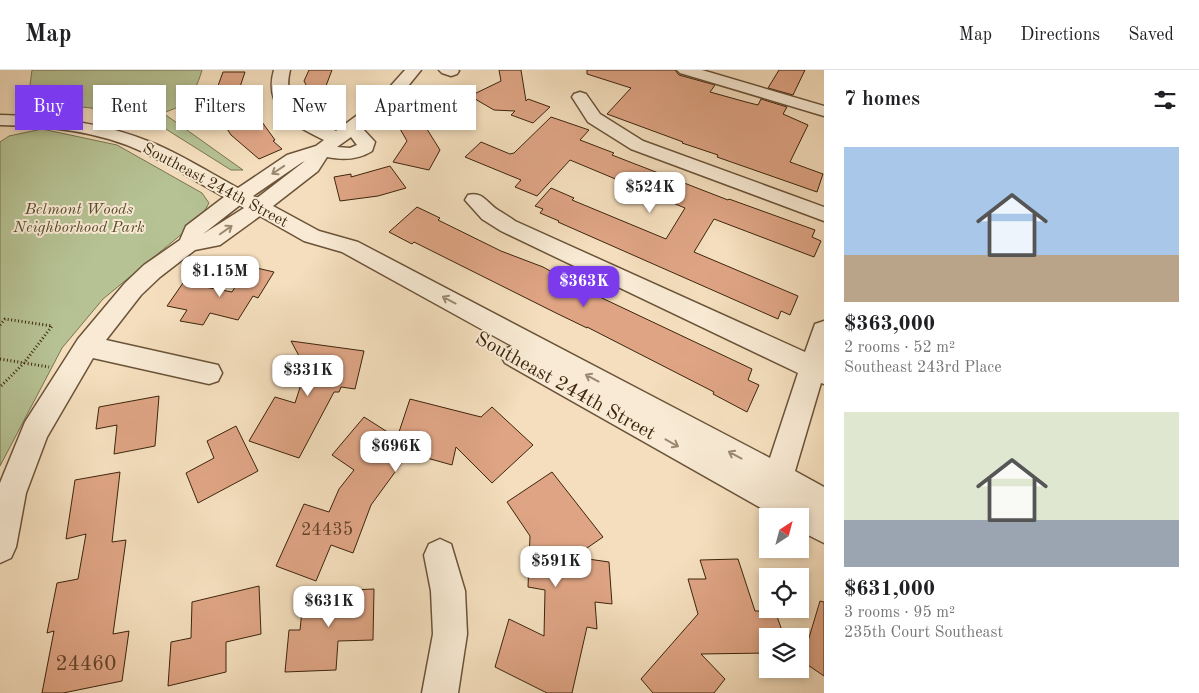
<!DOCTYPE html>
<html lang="en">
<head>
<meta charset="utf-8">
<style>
  body { margin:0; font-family:"Old Standard TT",serif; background:#f6f6f6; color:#202124; height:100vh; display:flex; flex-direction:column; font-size:19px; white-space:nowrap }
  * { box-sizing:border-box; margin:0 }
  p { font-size:16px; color:#757577 }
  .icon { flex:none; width:28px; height:28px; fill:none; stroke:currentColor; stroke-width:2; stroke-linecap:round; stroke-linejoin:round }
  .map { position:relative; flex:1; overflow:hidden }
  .drawer { display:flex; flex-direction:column; background:#fff; width:375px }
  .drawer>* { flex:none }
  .top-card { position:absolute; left:15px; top:15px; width:475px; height:45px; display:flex; gap:10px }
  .needle { width:32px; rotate:36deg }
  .buttons { position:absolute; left:759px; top:438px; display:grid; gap:10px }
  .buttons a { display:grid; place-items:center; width:50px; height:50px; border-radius:0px; background:#fff; box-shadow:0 2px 8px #0003; font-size:25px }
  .price { position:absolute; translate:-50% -42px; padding:0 11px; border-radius:10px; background:#fff; color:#222; font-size:16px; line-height:32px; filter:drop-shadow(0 1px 2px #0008) }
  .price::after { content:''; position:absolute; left:50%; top:30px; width:15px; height:11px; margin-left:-8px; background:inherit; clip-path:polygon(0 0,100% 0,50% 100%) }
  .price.current { background:#7c3aed; color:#fff }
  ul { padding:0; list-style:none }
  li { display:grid; align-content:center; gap:10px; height:265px; padding:0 20px }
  li span { display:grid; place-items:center; height:155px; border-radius:0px; color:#555 }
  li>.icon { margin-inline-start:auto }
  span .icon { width:90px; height:90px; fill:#fffc; stroke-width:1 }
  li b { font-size:21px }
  h2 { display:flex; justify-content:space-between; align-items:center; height:60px; padding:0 20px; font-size:21px }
  .pill { padding:0 18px; border-radius:0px; background:#fff; box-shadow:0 2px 8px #0003; font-size:18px; line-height:45px }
  .pill.current { background:#7c3aed; color:#fff }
  header { display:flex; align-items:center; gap:30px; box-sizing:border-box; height:70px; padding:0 25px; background:#fff; border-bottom:1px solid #e0e0e0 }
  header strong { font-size:24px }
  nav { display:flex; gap:28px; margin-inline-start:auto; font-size:18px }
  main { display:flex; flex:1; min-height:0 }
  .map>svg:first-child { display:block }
</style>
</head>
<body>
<header>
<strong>Map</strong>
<nav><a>Map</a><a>Directions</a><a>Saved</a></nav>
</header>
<main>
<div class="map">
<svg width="824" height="623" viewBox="0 0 824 623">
  <rect width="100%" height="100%" fill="#f4debd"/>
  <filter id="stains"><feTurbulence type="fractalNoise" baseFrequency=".004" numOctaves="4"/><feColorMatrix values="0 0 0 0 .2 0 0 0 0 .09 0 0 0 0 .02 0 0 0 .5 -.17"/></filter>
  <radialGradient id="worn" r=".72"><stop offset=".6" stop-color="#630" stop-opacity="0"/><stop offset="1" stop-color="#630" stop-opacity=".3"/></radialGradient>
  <path fill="#b6c294" stroke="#797450" d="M32,0h170c-4,14 -10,29 -24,37 -4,2 -10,4 -15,6l80,57h-12l-70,-44 -36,-14 -60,-7 -26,-9 -9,-11z
    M42,59l75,16 85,48 7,10 -9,16 -97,80 -41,49 -62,118v-324l9,-6z"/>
  <path fill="#dea484" stroke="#3c250c" d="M309,0h23l-14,37 -14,-26z
    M499,0h22l5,31 2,-2 22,8 -17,16 -22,-8 4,-4 -21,-1 -24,-14 31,-15z
    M587,0h88l4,5 36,10 -5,7 36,10 12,3 3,-6 26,8 -4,7 25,11 -18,37 33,12 -6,18 -100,-35 1,-2 -36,-12 1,-1 -76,-28 24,-26 -44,-14z
    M779,0h26l-12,25 -25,-7z
    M223,2h22l-5,15 7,26 7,-2 21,29 -2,1 9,8 -23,10 -28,-24 -13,-20 -4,-18z
    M551,47l38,13 -9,10 34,13 -2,2 116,45 1,-1 86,31 -3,7 9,4 -7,16 -100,-38 -20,33 104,44 -8,19 -9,-4 -3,8 -220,-97 1,-1 -19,-8 3,-4 -8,-3 16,-18 23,10 -2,2 94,39 19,-31 -115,-48 -33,36 -22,-9 6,-7 -56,-23 16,-15 29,12 4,-1z
    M420,48l20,32 -11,20 -36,-8 14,-21 -11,-19z
    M390,96l16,22 -28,8 -38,5 -6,-24 17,-3v3z
    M417,137l23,11 -2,2 63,31 42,16 42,23 167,79 -4,11 11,5 -12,27 -34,-18 1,-2 -127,-65v1l-31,-15 -142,-71 -2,2 -23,-12z
    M248,196l26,6 -16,26 -5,-2 -15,24 -28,-7 -7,12 -23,-4 7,-11 -20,-4 16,-23 49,9z
    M291,271l73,10 -9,38 -14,-2 -2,5h-5l-35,66 -50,-17 26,-44 20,6 11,-34z
    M159,326l-4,50 -41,8 3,-29 -21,4 3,-22z
    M410,329l71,18 11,-10 41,38 -41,38 -36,-36 -4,18 -43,-12 -38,52 -18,48 -22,-8 -15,36 -40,-15 28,-62 25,8 10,-23 15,-19 -22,-15 32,-38 33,21z
    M236,356l22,45 -60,32 -12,-30 28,-15 -7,-17z
    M120,402l-8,70 14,-2 -13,94 16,-3 -7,50 -59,12h-21l12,-62 -7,2 10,-50 21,-4 8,-45 -20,5 9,-59z
    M552,402l51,65 -29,20 35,5 3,42 -17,-2 2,27 -10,-2 -15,66h-25l-52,-26 14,-48 35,17 1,-46 -17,-3 2,-51 -23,-34z
    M738,489l17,52h20l9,25h-16v17l-67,1 24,25 -11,14h-61l-12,-14 57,-65 -10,-35h18l-6,-19z
    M259,516l2,48 -35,8v30l-58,14 3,-44 20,-4 1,-36z
    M374,519l-1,51 -35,1 -2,29 -51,2 4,-42h11l4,-38z
    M820,531l4,1v74l-22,-15z"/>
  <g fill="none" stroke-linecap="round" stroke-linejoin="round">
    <defs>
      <path id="minor" d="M274,0h16c-9,36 16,48 46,61l43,-32 26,-29h16l-30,37 -29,21 13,14 -3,9c-14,9 -29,9 -45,6l-9,14 -45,35 46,25 39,11 412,216 28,-85 -297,-142 -19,-12 -17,-19 3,-5c15,-4 19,8 30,15 6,4 12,7 17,11l290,131 10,-28 9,-3v63l-3,-1 -26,88 29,16v56l-24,-12v-15h-25l-270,-153 -4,-7 4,-7 7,-3 -170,-94 -38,-11 -44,-25 -40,29 -25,5 -35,27 -19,18 -35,45 112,25 4,8 -4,8 -9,3 -116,-26 -46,79 -21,56 -10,54 -5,11 -11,5v-80l25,-61 53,-83 47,-56 19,-18 36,-25 6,-14 38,-29c-27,-15 -53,-31 -81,-45 -44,-21 -95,-26 -143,-27v-10c53,1 104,8 153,28 29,12 57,30 85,45l49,-33 29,-9 8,-6c-31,-15 -61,-31 -50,-70zM351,67l6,8 -7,3 -13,-1zM305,91l-48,37 -4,-2 48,-33zM240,135l4,3 -41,26z
        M439,0h19l1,1 -2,3 -6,2 -9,-3z
        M677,0h25l122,36v10l-144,-43z
        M580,22l6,2 14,20 43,27 181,66v14l-193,-72 -43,-27 -16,-25 2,-3z
        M440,469l11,5 14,47 2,43 -9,59h-36l11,-59 -2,-43 -7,-36 5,-11z"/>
    </defs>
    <use href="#minor" stroke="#6a5338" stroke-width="3"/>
    <path stroke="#3c250c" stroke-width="3" stroke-dasharray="1 2.5" stroke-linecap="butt" d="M0,255l5,-6 47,7 -28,37 -24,24
      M0,289l49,8"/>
    <use href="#minor" fill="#f8ead4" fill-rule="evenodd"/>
  </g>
  <defs><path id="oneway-shaft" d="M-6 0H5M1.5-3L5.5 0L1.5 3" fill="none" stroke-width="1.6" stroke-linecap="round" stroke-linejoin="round" transform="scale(1.25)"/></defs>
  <g stroke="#9a8870">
    <use href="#oneway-shaft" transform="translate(278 100) rotate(146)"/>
    <use href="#oneway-shaft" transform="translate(226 160) rotate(-35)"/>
    <use href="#oneway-shaft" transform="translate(449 230) rotate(-152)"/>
    <use href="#oneway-shaft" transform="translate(592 308) rotate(-152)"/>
    <use href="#oneway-shaft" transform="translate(672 373) rotate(29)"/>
    <use href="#oneway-shaft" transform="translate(735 385) rotate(-152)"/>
  </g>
  <g text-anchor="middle" stroke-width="4" stroke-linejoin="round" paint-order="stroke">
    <g font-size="16" fill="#3c250c" stroke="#f8ead4">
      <text transform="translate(216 114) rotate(28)" y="6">Southeast 244th Street</text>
    </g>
    <g font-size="16" font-style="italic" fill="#5a4c2e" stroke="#f8ead4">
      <text x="79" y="144">Belmont Woods<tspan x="79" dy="18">Neighborhood Park</tspan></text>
    </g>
    <g font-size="18" fill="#64452a">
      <text x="327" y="465">24435</text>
    </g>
    <g font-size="20" fill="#3c250c" stroke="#f8ead4">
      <text transform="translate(566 315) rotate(29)" y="7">Southeast 244th Street</text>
    </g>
    <g font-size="21" fill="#64452a">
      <text x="86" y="600">24460</text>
    </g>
  </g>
  <rect width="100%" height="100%" filter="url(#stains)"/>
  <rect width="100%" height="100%" fill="url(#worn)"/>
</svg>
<div class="buttons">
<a><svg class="needle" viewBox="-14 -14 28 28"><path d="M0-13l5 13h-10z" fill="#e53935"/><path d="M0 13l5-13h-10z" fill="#757577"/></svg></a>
<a><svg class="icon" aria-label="locate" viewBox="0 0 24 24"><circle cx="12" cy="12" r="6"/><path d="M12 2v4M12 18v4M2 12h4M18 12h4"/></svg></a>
<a><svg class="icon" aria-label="layers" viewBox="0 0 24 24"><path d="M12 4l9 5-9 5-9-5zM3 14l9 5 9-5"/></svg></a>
</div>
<b class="price" style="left:650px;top:144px">$524K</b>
<b class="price" style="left:220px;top:228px">$1.15M</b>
<b class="price current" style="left:584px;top:238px">$363K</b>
<b class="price" style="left:308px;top:327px">$331K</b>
<b class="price" style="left:396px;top:403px">$696K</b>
<b class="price" style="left:556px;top:518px">$591K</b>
<b class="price" style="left:329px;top:558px">$631K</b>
<div class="top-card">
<a class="pill current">Buy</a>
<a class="pill">Rent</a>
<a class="pill">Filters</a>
<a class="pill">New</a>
<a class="pill">Apartment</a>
</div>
</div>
<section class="drawer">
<h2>7 homes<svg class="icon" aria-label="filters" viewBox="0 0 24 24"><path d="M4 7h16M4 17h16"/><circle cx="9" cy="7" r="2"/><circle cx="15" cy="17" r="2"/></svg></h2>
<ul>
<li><span style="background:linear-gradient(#a9c7e8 70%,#b9a48a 0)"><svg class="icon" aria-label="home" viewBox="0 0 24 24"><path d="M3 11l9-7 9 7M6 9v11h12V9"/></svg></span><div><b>$363,000</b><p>2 rooms · 52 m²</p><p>Southeast 243rd Place</p></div></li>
<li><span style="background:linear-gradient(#dfe7d0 70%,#9aa5b1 0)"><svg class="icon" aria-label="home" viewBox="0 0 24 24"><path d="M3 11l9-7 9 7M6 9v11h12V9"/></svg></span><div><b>$631,000</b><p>3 rooms · 95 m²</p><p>235th Court Southeast</p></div></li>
</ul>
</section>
</main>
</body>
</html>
